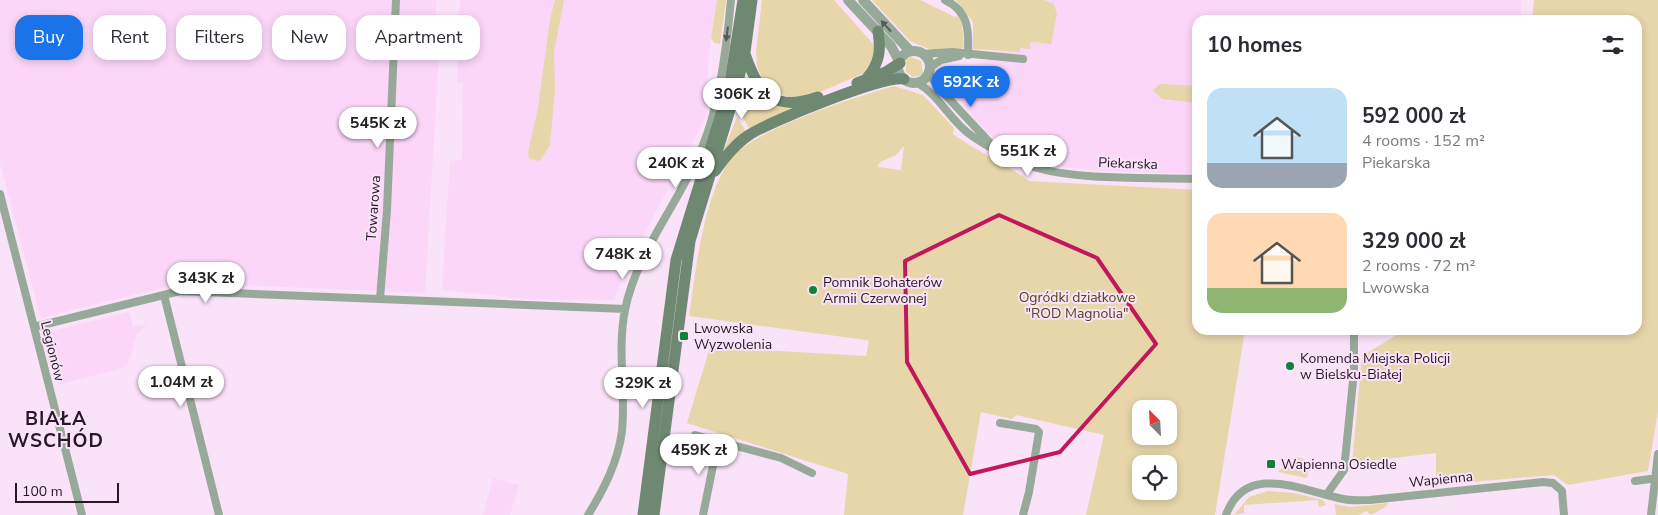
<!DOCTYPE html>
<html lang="en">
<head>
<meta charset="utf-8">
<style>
  body { margin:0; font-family:"Nunito Sans",sans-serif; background:#f2f2f3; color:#2b2b33; height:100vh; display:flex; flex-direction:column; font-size:19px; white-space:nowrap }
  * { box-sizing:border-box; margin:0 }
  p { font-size:16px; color:#7c7c81 }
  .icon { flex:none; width:28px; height:28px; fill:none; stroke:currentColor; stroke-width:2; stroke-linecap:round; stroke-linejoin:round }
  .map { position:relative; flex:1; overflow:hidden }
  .panel { position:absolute; left:1192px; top:15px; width:450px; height:320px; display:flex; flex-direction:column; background:#fff; border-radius:15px; box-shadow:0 2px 8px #0003 }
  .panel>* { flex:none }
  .top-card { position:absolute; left:15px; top:15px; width:475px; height:45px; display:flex; gap:10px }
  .needle { width:32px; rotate:336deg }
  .buttons { position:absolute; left:1132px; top:400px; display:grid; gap:10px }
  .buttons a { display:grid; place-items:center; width:45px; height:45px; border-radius:10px; background:#fff; box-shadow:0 2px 8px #0003; font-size:25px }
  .scale { position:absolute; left:15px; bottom:12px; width:104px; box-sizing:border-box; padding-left:5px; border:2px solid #261825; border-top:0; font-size:14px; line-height:18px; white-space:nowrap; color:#261825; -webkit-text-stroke:4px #fae2f8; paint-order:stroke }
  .price { position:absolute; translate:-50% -42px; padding:0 11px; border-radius:18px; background:#fff; color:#222; font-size:16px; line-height:32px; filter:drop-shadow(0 1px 2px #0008) }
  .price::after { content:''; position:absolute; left:50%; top:30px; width:15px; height:11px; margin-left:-8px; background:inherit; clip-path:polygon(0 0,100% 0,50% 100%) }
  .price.selected { background:#1a73e8; color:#fff }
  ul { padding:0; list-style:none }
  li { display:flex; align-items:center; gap:15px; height:125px; padding:0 15px }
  li span { display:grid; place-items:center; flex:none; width:140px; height:100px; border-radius:15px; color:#555 }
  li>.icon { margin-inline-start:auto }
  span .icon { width:60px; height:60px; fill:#fffc; stroke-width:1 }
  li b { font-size:21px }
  h2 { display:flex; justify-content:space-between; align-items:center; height:60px; padding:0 15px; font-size:21px }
  .chip { padding:0 18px; border-radius:15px; background:#fff; box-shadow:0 2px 8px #0003; font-size:18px; line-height:45px }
  .chip.selected { background:#1a73e8; color:#fff }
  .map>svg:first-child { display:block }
</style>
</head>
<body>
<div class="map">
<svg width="1658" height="515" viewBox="0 0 1658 515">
  <rect width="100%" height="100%" fill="#fae2f8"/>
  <path fill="#fbd6f8" d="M0,0h437l-6,53 8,1 -14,239 -234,-10v-14l-11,2 1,12 -140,35 -41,-155z
    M460,0h257l-8,54 -4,65 -77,145 -14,36 -85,-1 -87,-9 8,-129 12,-1 1,-77h-6z
    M1007,0h514v20h-323l-1,154 -88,-3 -61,-5 -13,-4 1,-2 -48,-26 -45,-53 7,-16h27l27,-16z
    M129,312l4,15 14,-3 -10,10 -10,33 -69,18 -13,-52z
    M493,478l26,7 -9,30h-27z"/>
  <path fill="#e7d6aa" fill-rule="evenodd" d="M555,0h9l-10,52 1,38 -5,55 -10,16 -11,-2 -1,-7 10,-44 12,-89z
    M717,0h9l-6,44 -6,-1 -3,-5z
    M762,0h72l41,46 1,8 -12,19 -53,23 -21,1 -13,-4 -12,-9 -8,-17 -1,-16z
    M872,0h48l35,17 4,-1 3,9 2,22 -4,3h-29l-21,-9z
    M956,0h88l9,3 4,10 -6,31 -18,-2 -3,1 1,6 -11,-1v4l-47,-3v-27z
    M1534,0h124v412l-10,59 -80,14 -14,-10 -118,10v-32l-84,10 10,-107 43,-26h233v-310h-106z
    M911,57l10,4 2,14 -10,2 -7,-5v-13z
    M1160,84l37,2v17l-35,-4 -9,-9z
    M894,86l29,9 31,33 -1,6c24,18 52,29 76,47l168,9 1,140h47l-30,185h-129l18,-80 -88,-20 -4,4 -31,-7 -18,103h-119l4,-41 -161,-51 23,-76 156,9 3,-15 -3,-1 -177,-24c7,-46 14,-119 42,-157 23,-30 125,-62 163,-73zM904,146l-3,24 -23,-3 2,-5 16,-7zM1141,409h28v27h-28zM1141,464h28v27h-28z
    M757,90l42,16 -49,23 -10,-16 4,-7v-5z
    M737,117l9,15 -23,20z
    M1295,457c14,0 15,10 12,21l-29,-6z
    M1268,491l26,2 29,7 3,5 -7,2 -1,-7 -74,5v8l-10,2 15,-18z
    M1388,503l-3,4 -14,8 -5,-4 -7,4h-23l-1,-11 15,3z"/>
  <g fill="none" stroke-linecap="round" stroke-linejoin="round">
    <path stroke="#97a999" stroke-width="8" d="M945,0c24,11 24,31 23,55
      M923,54l29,-2 71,7
      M929,68l12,-8 18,-4
      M928,72l10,15 54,58
      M918,83c22,13 33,39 54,53 19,13 43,26 65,32 47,13 111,9 161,11
      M0,194l82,321
      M164,295l55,220
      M380,299l7,-89 9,-210
      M34,327l146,-36 445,18
      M1000,423l36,6 3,3 -10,60 -6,23
      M695,435l86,23 31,15
      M1635,481l23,-3
      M1327,494l17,-24 10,-99v-41
      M588,515c16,-26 30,-53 34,-84 4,-40 -5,-81 3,-121 12,-60 56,-109 78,-165 17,-41 24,-101 28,-145
      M703,515l15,-74
      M1226,515c20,-55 79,-23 117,-16 8,2 18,1 27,1l173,-18 10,1 9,8 2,24
      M1651,515l7,-61"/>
    <path stroke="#97a999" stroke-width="10" d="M848,0l43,46 9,17
      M863,0l47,51
      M898 67a16 16 0 1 1 32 0a16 16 0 1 1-32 0Z"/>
    <path stroke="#6f8872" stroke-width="11" d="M745,54c13,39 29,59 73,43
      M867,78c13,-16 14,-27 11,-47
      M857,83l29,-11 14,-9
      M715,171c10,-14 20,-27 34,-36 22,-14 133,-59 155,-56
      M643,515l33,-255 53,-172 14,-88
      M654,515l36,-274 46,-151 9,-38 7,-52"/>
  </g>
  <defs><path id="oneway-solid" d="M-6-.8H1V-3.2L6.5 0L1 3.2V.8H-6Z" transform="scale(1.25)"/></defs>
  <g fill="#595959">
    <use href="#oneway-solid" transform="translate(886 26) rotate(-132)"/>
    <use href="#oneway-solid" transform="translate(727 34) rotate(97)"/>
  </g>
  <path fill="none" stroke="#c2185b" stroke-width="4" stroke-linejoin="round" d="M999,215l98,43 59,86 -96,108 -90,22 -63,-112 -2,-101z"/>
  <g fill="#0f8138" stroke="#fae2f8" stroke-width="2">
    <circle cx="813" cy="290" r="5"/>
    <rect x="679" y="331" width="10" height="10" rx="2.5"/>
    <circle cx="1290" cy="366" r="5"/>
    <rect x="1266" y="459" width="10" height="10" rx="2.5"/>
  </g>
  <g text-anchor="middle" stroke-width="4" stroke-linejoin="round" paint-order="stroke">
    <g font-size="14" fill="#261825" stroke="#fae2f8">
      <text transform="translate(1128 163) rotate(2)" y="5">Piekarska</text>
      <text transform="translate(373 208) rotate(-86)" y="5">Towarowa</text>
      <text transform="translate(53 351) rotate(76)" y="5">Legionów</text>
      <text transform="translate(1441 479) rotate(-6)" y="5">Wapienna</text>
    </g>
    <g font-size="14" fill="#261825" stroke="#fae2f8" text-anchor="start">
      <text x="823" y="287">Pomnik Bohaterów<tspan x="823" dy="16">Armii Czerwonej</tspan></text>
      <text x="694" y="333">Lwowska<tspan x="694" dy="16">Wyzwolenia</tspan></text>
      <text x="1300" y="363">Komenda Miejska Policji<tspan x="1300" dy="16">w Bielsku-Białej</tspan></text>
      <text x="1281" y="469">Wapienna Osiedle</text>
    </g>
    <g font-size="14" fill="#574617" stroke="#fae2f8">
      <text x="1077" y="302">Ogródki działkowe<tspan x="1077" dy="16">"ROD Magnolia"</tspan></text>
    </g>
    <g font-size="19" font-weight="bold" letter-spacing="1" fill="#261825" stroke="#fae2f8">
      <text x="56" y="425">BIAŁA<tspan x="56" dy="22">WSCHÓD</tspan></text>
    </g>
  </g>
</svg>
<div class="buttons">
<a><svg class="needle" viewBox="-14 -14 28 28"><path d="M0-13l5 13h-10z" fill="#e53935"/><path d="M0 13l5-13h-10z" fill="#7c7c81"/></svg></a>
<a><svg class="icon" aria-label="locate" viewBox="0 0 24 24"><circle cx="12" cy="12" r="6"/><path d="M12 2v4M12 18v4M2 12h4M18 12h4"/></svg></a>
</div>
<div class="scale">100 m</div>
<b class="price selected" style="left:971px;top:108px">592K zł</b>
<b class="price" style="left:742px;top:120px">306K zł</b>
<b class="price" style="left:378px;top:149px">545K zł</b>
<b class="price" style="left:1028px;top:177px">551K zł</b>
<b class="price" style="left:676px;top:189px">240K zł</b>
<b class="price" style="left:623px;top:280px">748K zł</b>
<b class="price" style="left:206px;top:304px">343K zł</b>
<b class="price" style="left:181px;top:408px">1.04M zł</b>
<b class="price" style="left:643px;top:409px">329K zł</b>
<b class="price" style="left:699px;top:476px">459K zł</b>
<div class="top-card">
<a class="chip selected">Buy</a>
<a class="chip">Rent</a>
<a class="chip">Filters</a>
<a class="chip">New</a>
<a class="chip">Apartment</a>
</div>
<section class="panel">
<h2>10 homes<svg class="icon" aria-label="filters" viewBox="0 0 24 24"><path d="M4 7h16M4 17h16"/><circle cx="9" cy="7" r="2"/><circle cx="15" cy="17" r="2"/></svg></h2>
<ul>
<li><span style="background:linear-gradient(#bfe0f5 75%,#9aa5b1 0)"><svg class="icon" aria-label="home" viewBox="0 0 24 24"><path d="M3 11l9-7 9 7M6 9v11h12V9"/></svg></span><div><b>592 000 zł</b><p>4 rooms · 152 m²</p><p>Piekarska</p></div></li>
<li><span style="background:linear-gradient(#ffd9b3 75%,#8fb573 0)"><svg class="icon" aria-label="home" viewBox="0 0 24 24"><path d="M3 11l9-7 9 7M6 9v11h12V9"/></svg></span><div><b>329 000 zł</b><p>2 rooms · 72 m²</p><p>Lwowska</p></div></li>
</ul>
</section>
</div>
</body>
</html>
